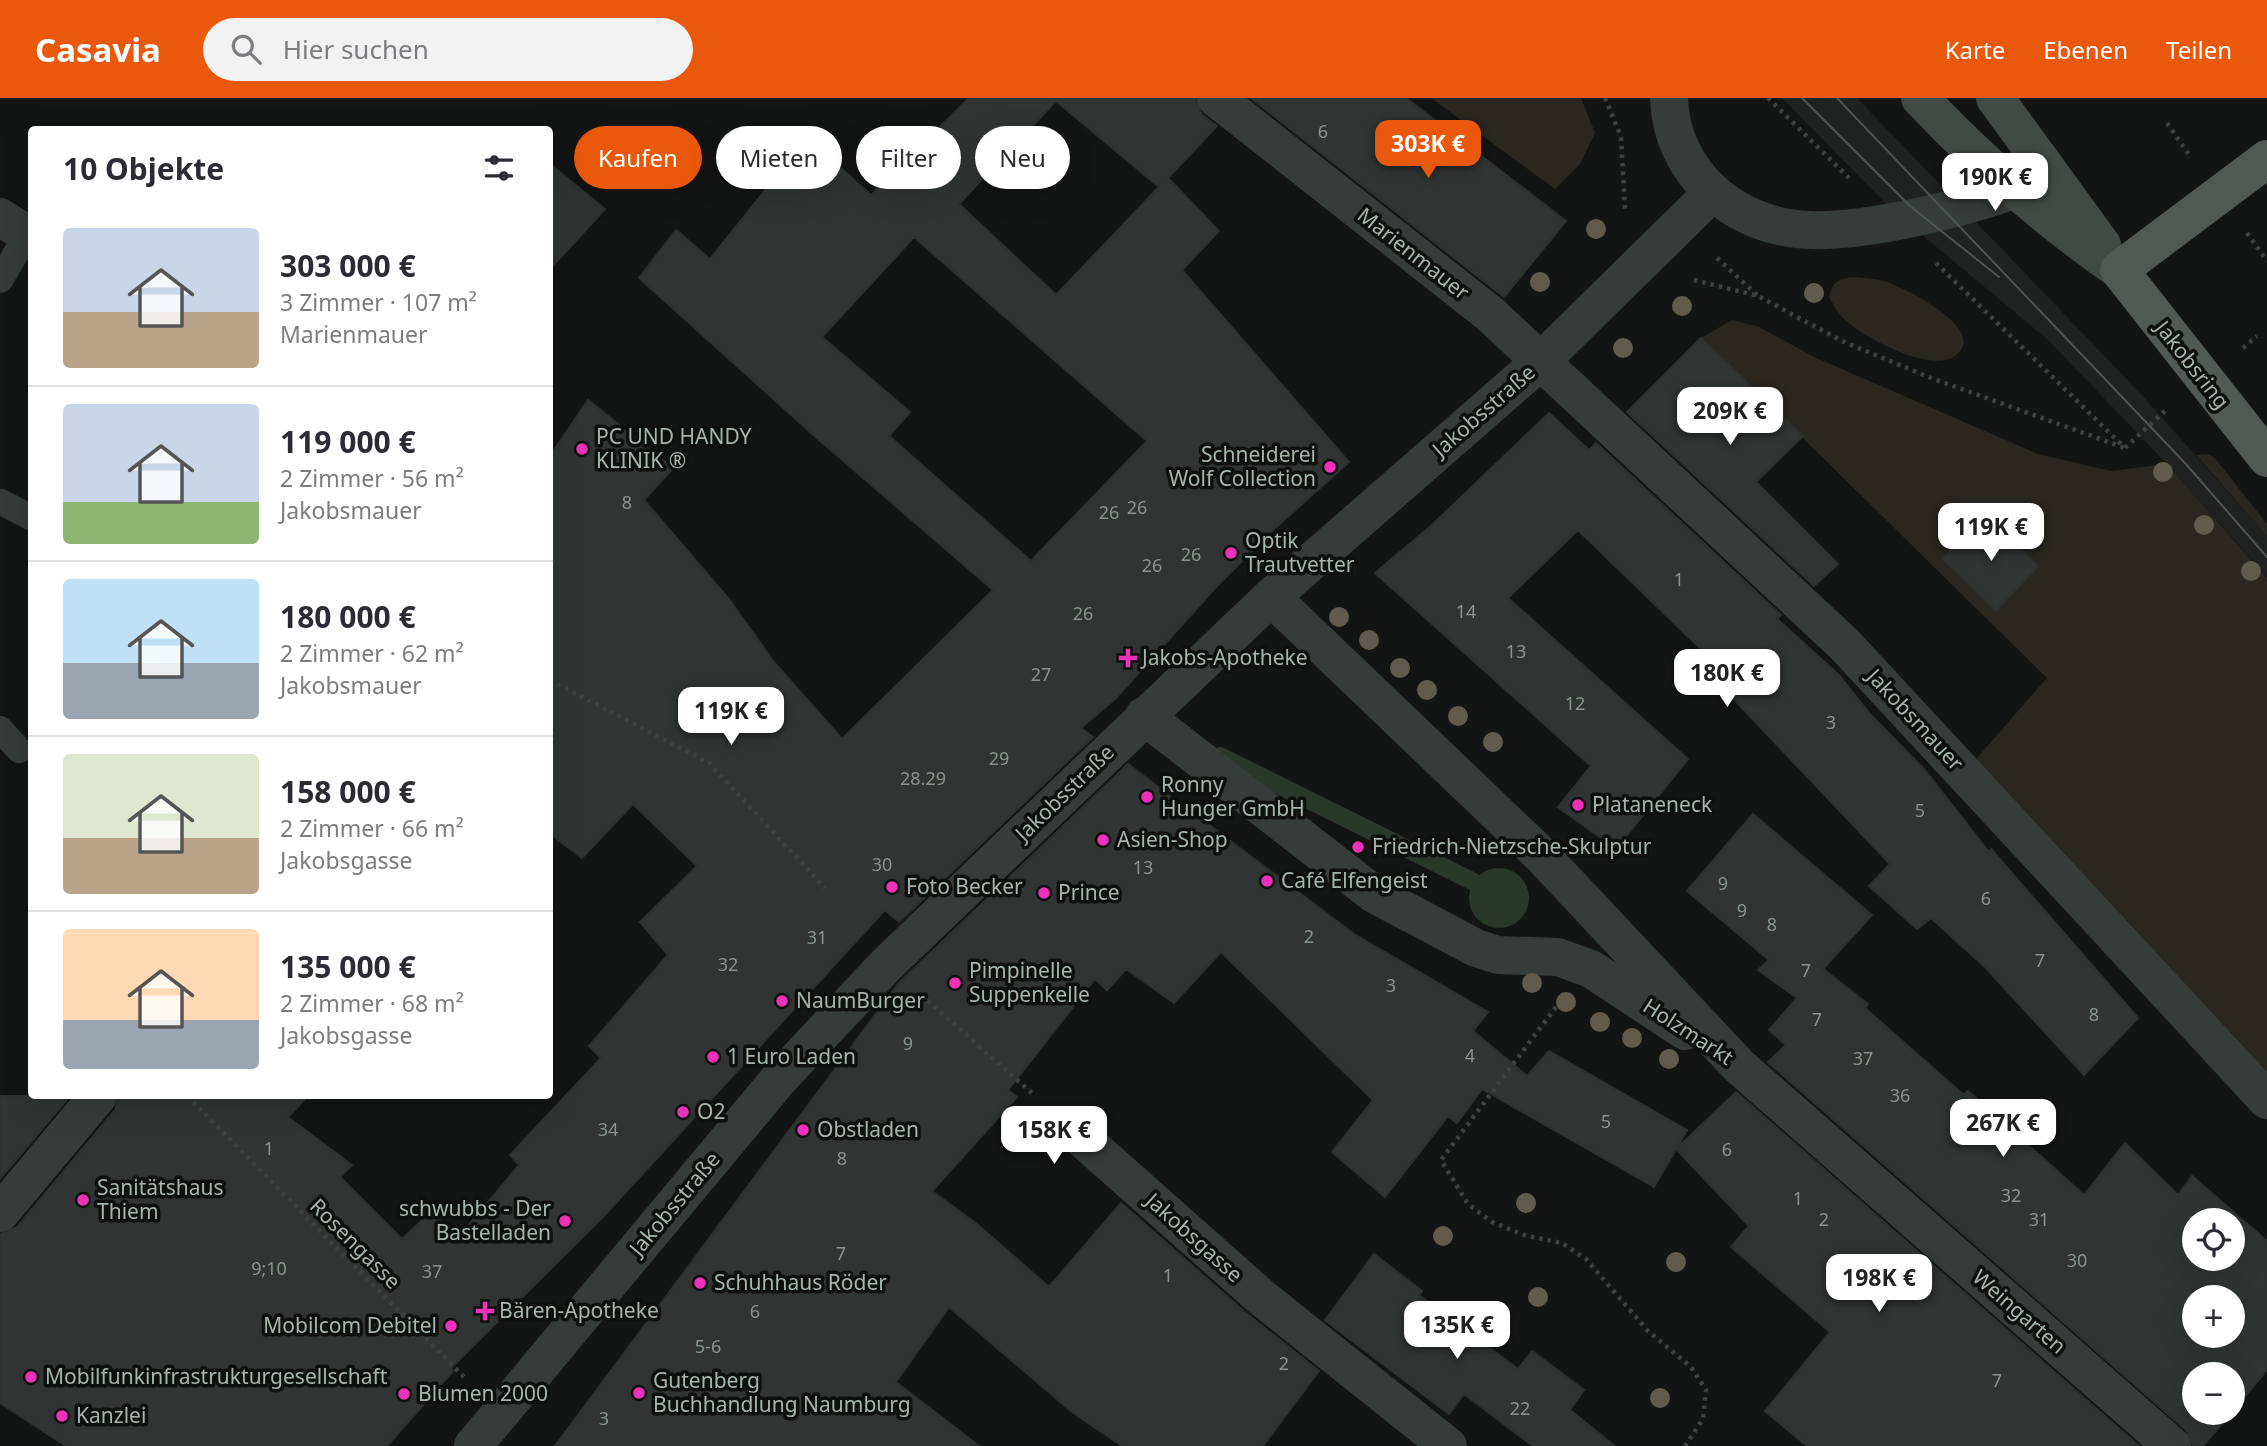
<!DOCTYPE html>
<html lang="de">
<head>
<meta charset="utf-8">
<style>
  body { margin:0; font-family:"Noto Sans",sans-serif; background:#f2f2f3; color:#2b2b33; height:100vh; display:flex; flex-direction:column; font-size:26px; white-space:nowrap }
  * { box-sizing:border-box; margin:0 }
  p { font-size:23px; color:#7c7c81 }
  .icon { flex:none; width:38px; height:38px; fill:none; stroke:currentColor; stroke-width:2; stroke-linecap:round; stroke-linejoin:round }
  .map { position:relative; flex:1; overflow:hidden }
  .drawer { position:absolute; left:28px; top:28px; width:525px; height:973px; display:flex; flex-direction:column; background:#fff; border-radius:7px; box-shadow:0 7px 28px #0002 }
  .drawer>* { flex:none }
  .banner { position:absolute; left:574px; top:28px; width:665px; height:63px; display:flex; gap:14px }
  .buttons { position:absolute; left:2182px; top:1110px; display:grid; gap:14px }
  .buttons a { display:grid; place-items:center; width:63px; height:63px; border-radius:50%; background:#fff; box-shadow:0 7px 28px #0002; font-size:35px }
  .price { position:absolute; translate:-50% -60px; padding:0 16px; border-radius:14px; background:#fff; color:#222; font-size:23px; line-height:46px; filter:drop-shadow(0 2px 4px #0008) }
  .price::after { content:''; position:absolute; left:50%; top:42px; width:21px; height:16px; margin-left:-10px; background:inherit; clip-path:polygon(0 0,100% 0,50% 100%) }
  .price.current { background:#ea580c; color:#fff }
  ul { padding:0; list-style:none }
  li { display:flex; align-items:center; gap:21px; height:175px; padding:0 35px }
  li+li { border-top:2px solid #e1e1e2 }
  li span { display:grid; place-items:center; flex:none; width:196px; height:140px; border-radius:7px; color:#555 }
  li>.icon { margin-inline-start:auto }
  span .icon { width:84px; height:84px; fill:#fffc; stroke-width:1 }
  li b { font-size:30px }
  h2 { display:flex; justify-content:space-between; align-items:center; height:84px; padding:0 35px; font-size:30px }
  .tag { padding:0 24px; border-radius:32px; background:#fff; box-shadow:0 7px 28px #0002; font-size:24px; line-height:63px }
  .tag.current { background:#ea580c; color:#fff }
  header { display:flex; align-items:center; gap:42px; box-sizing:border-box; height:98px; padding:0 35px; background:#ea580c; color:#fff }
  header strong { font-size:33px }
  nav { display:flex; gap:38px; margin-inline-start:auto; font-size:24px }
  .search { width:490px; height:63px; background:#f2f2f3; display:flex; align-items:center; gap:18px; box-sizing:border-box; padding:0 24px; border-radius:38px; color:#7c7c81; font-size:26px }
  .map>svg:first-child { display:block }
</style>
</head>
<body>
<header>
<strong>Casavia</strong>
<div class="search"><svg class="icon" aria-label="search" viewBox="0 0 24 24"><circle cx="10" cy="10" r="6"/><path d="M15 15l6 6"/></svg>Hier suchen</div>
<nav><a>Karte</a><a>Ebenen</a><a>Teilen</a></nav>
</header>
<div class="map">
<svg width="2267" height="1348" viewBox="0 0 2267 1348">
  <rect width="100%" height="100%" fill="#131514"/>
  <path fill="#1f2221" d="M1782,0h75l283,295 127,143v41l-100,-113 -119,-124 -156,-130z"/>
  <path fill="#2a2721" d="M1431,0h150l14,35 -15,31 -25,25z
    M1852,179c12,1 25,1 37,6 18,6 86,41 73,65 -17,35 -100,-11 -118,-29 -6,-6 -11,-15 -15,-22 3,-14 9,-18 23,-20z
    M1732,222l27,7 55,30 224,97 73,17 56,-7 100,114v501l-298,-312 78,-89 -346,-340z
    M2207,356l7,3 53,67v12l-71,-81z"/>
  <path fill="#2a382b" d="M1469 800a30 30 0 1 1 60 0a30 30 0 1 1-60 0Z"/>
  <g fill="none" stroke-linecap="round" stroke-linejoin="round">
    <path stroke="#2a382b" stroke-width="18" d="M1220,658l254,126"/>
  </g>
  <path fill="#303432" stroke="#2d3130" stroke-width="2" fill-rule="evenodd" d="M969,0h226l7,17 15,11 -49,52 51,53 -37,39 167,192 -76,68 -56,56 -101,112 -35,30 12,9 -194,185 -14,-12 -283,308 -151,150 2,3 -66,75h-321l-66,-43v-169l17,-7 98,-117 4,-14h189l-20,21 64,48 -12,12 62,62 29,-27 27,26 61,-73 -9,-10 91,-97 -12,-12 79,-91 -28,-33 57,-56 -64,-62 -51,54 -32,-24v-378l38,-56 85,68 -29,32 85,99 44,62 69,78 151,-149 -175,-151 -179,-161 37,-48 34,29 97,-121 64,57zM1056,3l103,86 -103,108 -97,-91zM914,139l233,204 -116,120 -142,-125 21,-24 -88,-75z
    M1251,0h155l160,123 -62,76z
    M550,66l55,45 -55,60z
    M1701,240l102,98 -47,46 82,82 -24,22 -187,-174z
    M1549,315l40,37 7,-7 185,172 -4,4 62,56 31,39 54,55 65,83 2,-3 147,169 -54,57 -99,-108 -54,-49 -14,11 -48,-43 21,-22 -164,-173 12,-6 -160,-155 -70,68 180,161 -72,90 -58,-42 33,-41 -216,-193 57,-48z
    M1985,417l53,51 -42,45 -53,-52z
    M1128,666l226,170 134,78 -15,19 54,45 22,-25 138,79 -33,57 -172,-98 -25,34 -9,-7 -63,81 -53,-45 41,-52 -152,-148 -47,51 -48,-34 -19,21 -12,-11 -87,111 9,7 -85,94 46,34 71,62 72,-84 125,110 73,58 -56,75h-141l-50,-34 -123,-105 -53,75 83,64h-424l343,-462z
    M1753,716l119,101 -49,54 45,35 -3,4 77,68 22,19 4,-4 116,104 41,-52 53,52 14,-19 75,65v129l-34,41v-37h-39v38h38l-29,34h-10l-7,-16 -418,-368 18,-17 -17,-15 28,-32 -39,-28 11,-10 -82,-69zM2194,1122h39v38h-39zM2194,1199h39v38h-39z
    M1736,994l403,354h-332l-42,-35 65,-79 -99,-85 18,-21 -73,-77z
    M0,998h70l-70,83z
    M1374,1156l48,37 -3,4 99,74 14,-18 52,39 -14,20 45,36h-82l-69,-52 -15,20 -118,-89 -6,-5z"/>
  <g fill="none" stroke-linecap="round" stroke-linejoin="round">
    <path stroke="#3c433e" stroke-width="4.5" stroke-dasharray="3.5 5" stroke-linecap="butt" d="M1605,0l16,39 4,73
      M1768,0l81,80
      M2167,25l23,33
      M2247,135l20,28
      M1717,160l40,37
      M1936,165l186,182
      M1694,182l64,16 84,45 89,37 194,70
      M2243,250l14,-12
      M2125,350l43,-40
      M550,582l159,83 116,125
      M921,897l112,99
      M1556,909l-115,153 27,44 24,18 32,13 38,8 24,16 62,72 43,36 15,23 -3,29 -18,27
      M187,998l278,282"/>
    <path stroke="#363c39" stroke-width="26" d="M0,182l27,-45
      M1,404l31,16
      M0,631l19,21"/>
    <path stroke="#363c39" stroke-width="38" d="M1216,0l274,216 355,331 422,455
      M1669,0c2,76 67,130 141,132 56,2 152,-21 204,-40
      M0,119l32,20
      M1271,499l271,259 197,210 433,380
      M1144,618l230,178 102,54 22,7 60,2 33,12 94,62
      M1067,1027l194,172 187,149
      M0,1115l98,-117
      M473,1348l306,-367 107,-114 385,-368 270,-236 171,-168"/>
    <path stroke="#424a45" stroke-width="38" d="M1920,0c61,65 126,121 199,172
      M1995,0l107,147"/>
    <path stroke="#505954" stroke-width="38" d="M2267,61l-148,111 148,188"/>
    <path stroke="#4d5550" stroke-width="2" d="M1802,0l108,108 89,71
      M1837,0l348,365 82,94"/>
  </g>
  <g fill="#615b4d">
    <circle cx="1596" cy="131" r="10"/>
    <circle cx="1540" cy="184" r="10"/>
    <circle cx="1814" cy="195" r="10"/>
    <circle cx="1682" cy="208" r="10"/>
    <circle cx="1623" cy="250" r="10"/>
    <circle cx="2163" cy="374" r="10"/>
    <circle cx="2204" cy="427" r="10"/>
    <circle cx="2251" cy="473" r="10"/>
    <circle cx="1339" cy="519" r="10"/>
    <circle cx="1369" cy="542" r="10"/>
    <circle cx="1400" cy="570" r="10"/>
    <circle cx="1427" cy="592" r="10"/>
    <circle cx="1458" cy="618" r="10"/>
    <circle cx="1493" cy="644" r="10"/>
    <circle cx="1532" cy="885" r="10"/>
    <circle cx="1566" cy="904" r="10"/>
    <circle cx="1600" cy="924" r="10"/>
    <circle cx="1632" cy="940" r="10"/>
    <circle cx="1669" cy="961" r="10"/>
    <circle cx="1526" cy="1105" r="10"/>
    <circle cx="1443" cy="1138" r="10"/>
    <circle cx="1676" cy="1164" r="10"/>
    <circle cx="1538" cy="1199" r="10"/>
    <circle cx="1660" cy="1300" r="10"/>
  </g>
  <g fill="#ef31ba" stroke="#0e100f" stroke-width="2.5">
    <circle cx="582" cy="351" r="7"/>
    <circle cx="1330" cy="369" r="7"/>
    <circle cx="1231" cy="455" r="7"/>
    <path d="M1124.5 549.5h7v7h7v7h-7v7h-7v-7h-7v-7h7z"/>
    <circle cx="1147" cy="699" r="7"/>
    <circle cx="1578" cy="707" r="7"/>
    <circle cx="1103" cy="742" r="7"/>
    <circle cx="1358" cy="749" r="7"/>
    <circle cx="1267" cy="783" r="7"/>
    <circle cx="892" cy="789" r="7"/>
    <circle cx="1044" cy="795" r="7"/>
    <circle cx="955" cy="885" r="7"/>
    <circle cx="782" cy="903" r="7"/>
    <circle cx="713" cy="959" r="7"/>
    <circle cx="683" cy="1014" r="7"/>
    <circle cx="803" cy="1032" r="7"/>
    <circle cx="83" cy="1102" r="7"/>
    <circle cx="565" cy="1123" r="7"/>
    <circle cx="700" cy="1185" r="7"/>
    <path d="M481.5 1202.5h7v7h7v7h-7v7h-7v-7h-7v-7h7z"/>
    <circle cx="451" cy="1228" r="7"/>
    <circle cx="31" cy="1279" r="7"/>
    <circle cx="639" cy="1295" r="7"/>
    <circle cx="404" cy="1296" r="7"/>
    <circle cx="62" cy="1318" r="7"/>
  </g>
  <g text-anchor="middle" stroke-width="7" stroke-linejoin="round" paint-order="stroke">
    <g font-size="18" fill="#88958c">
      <text x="1323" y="40">6</text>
      <text x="627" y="411">8</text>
      <text x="1137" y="416">26</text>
      <text x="1109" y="421">26</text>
      <text x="1191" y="463">26</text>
      <text x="1152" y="474">26</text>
      <text x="1679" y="488">1</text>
      <text x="1466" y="520">14</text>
      <text x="1083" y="522">26</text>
      <text x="1516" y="560">13</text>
      <text x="1041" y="583">27</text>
      <text x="1575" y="612">12</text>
      <text x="1831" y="631">3</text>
      <text x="999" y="667">29</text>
      <text x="923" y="687">28.29</text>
      <text x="1920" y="719">5</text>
      <text x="882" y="773">30</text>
      <text x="1143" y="776">13</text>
      <text x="1723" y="792">9</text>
      <text x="1986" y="807">6</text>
      <text x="1742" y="819">9</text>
      <text x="1772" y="833">8</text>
      <text x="1309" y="845">2</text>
      <text x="817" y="846">31</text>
      <text x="2040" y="869">7</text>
      <text x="728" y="873">32</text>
      <text x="1806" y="879">7</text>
      <text x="1391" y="894">3</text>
      <text x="2094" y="923">8</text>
      <text x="1817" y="928">7</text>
      <text x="908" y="952">9</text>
      <text x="1470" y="964">4</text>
      <text x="1863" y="967">37</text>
      <text x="1900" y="1004">36</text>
      <text x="1606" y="1030">5</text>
      <text x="608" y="1038">34</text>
      <text x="269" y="1057">1</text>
      <text x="1727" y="1058">6</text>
      <text x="842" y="1067">8</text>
      <text x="2011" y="1104">32</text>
      <text x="1798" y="1107">1</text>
      <text x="1824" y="1128">2</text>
      <text x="2039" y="1128">31</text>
      <text x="841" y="1162">7</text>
      <text x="2077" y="1169">30</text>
      <text x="269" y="1177">9;10</text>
      <text x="432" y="1180">37</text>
      <text x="1168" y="1184">1</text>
      <text x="755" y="1220">6</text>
      <text x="708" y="1255">5-6</text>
      <text x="1284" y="1272">2</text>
      <text x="1997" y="1289">7</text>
      <text x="1520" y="1317">22</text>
      <text x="604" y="1327">3</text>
    </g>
    <g font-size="21" fill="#a5b5aa" stroke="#0e100f">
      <text transform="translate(1413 156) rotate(38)" y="7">Marienmauer</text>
      <text transform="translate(2192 267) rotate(52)" y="7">Jakobsring</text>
      <text transform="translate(1484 313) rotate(-41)" y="7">Jakobsstraße</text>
      <text transform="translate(1915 622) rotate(47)" y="7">Jakobsmauer</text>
      <text transform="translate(1065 695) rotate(-44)" y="7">Jakobsstraße</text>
      <text transform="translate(1688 934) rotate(33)" y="7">Holzmarkt</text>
      <text transform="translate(675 1106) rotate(-50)" y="7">Jakobsstraße</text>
      <text transform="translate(1194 1140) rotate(42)" y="7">Jakobsgasse</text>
      <text transform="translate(355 1146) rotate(45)" y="7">Rosengasse</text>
      <text transform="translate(2019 1214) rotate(41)" y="7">Weingarten</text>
    </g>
    <g font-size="21" fill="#a5b5aa" stroke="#0e100f" text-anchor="start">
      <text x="596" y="346">PC UND HANDY<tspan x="596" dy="24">KLINIK ®</tspan></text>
      <text x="1316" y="364" text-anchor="end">Schneiderei<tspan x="1316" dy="24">Wolf Collection</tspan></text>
      <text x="1245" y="450">Optik<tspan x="1245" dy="24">Trautvetter</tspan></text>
      <text x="1142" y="567">Jakobs-Apotheke</text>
      <text x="1161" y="694">Ronny<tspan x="1161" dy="24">Hunger GmbH</tspan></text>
      <text x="1592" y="714">Plataneneck</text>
      <text x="1117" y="749">Asien-Shop</text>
      <text x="1372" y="756">Friedrich-Nietzsche-Skulptur</text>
      <text x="1281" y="790">Café Elfengeist</text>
      <text x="906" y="796">Foto Becker</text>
      <text x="1058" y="802">Prince</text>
      <text x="969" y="880">Pimpinelle<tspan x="969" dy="24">Suppenkelle</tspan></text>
      <text x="796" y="910">NaumBurger</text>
      <text x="727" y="966">1 Euro Laden</text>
      <text x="697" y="1021">O2</text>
      <text x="817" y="1039">Obstladen</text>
      <text x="97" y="1097">Sanitätshaus<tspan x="97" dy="24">Thiem</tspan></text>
      <text x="551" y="1118" text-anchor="end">schwubbs - Der<tspan x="551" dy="24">Bastelladen</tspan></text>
      <text x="714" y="1192">Schuhhaus Röder</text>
      <text x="499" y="1220">Bären-Apotheke</text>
      <text x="437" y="1235" text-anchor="end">Mobilcom Debitel</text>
      <text x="45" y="1286">Mobilfunkinfrastrukturgesellschaft</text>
      <text x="653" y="1290">Gutenberg<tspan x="653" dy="24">Buchhandlung Naumburg</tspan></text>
      <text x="418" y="1303">Blumen 2000</text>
      <text x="76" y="1325">Kanzlei</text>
    </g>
  </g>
</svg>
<div class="buttons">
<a><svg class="icon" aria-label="locate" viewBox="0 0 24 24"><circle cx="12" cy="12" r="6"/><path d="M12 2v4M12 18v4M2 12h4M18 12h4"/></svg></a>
<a>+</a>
<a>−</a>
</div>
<b class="price current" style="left:1428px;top:82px">303K €</b>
<b class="price" style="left:1995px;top:115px">190K €</b>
<b class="price" style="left:1730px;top:349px">209K €</b>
<b class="price" style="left:1991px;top:465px">119K €</b>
<b class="price" style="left:1727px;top:611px">180K €</b>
<b class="price" style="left:731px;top:649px">119K €</b>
<b class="price" style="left:2003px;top:1061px">267K €</b>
<b class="price" style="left:1054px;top:1068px">158K €</b>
<b class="price" style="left:1879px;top:1216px">198K €</b>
<b class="price" style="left:1457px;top:1263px">135K €</b>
<div class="banner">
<a class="tag current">Kaufen</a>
<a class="tag">Mieten</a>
<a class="tag">Filter</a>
<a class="tag">Neu</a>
</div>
<section class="drawer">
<h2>10 Objekte<svg class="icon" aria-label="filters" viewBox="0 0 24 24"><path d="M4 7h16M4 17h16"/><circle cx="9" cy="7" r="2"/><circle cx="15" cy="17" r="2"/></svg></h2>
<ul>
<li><span style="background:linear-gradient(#c9d6e8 60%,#b9a48a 0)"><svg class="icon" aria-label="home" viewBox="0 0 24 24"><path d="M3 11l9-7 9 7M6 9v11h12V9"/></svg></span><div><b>303 000 €</b><p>3 Zimmer · 107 m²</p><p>Marienmauer</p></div></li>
<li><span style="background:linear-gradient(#c9d6e8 70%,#8fb573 0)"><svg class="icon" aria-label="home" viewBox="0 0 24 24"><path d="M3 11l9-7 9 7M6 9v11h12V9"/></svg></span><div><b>119 000 €</b><p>2 Zimmer · 56 m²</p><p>Jakobsmauer</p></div></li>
<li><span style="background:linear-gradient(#bfe0f5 60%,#9aa5b1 0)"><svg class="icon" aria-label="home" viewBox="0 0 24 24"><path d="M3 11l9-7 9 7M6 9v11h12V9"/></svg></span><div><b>180 000 €</b><p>2 Zimmer · 62 m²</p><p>Jakobsmauer</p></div></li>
<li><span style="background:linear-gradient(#dfe7d0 60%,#b9a48a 0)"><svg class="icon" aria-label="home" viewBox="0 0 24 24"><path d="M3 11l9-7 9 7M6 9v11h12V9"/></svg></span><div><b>158 000 €</b><p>2 Zimmer · 66 m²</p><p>Jakobsgasse</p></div></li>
<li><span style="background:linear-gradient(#ffd9b3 65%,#9aa5b1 0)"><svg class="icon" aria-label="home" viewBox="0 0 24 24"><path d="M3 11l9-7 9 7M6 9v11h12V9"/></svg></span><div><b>135 000 €</b><p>2 Zimmer · 68 m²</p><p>Jakobsgasse</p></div></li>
</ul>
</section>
</div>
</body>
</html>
